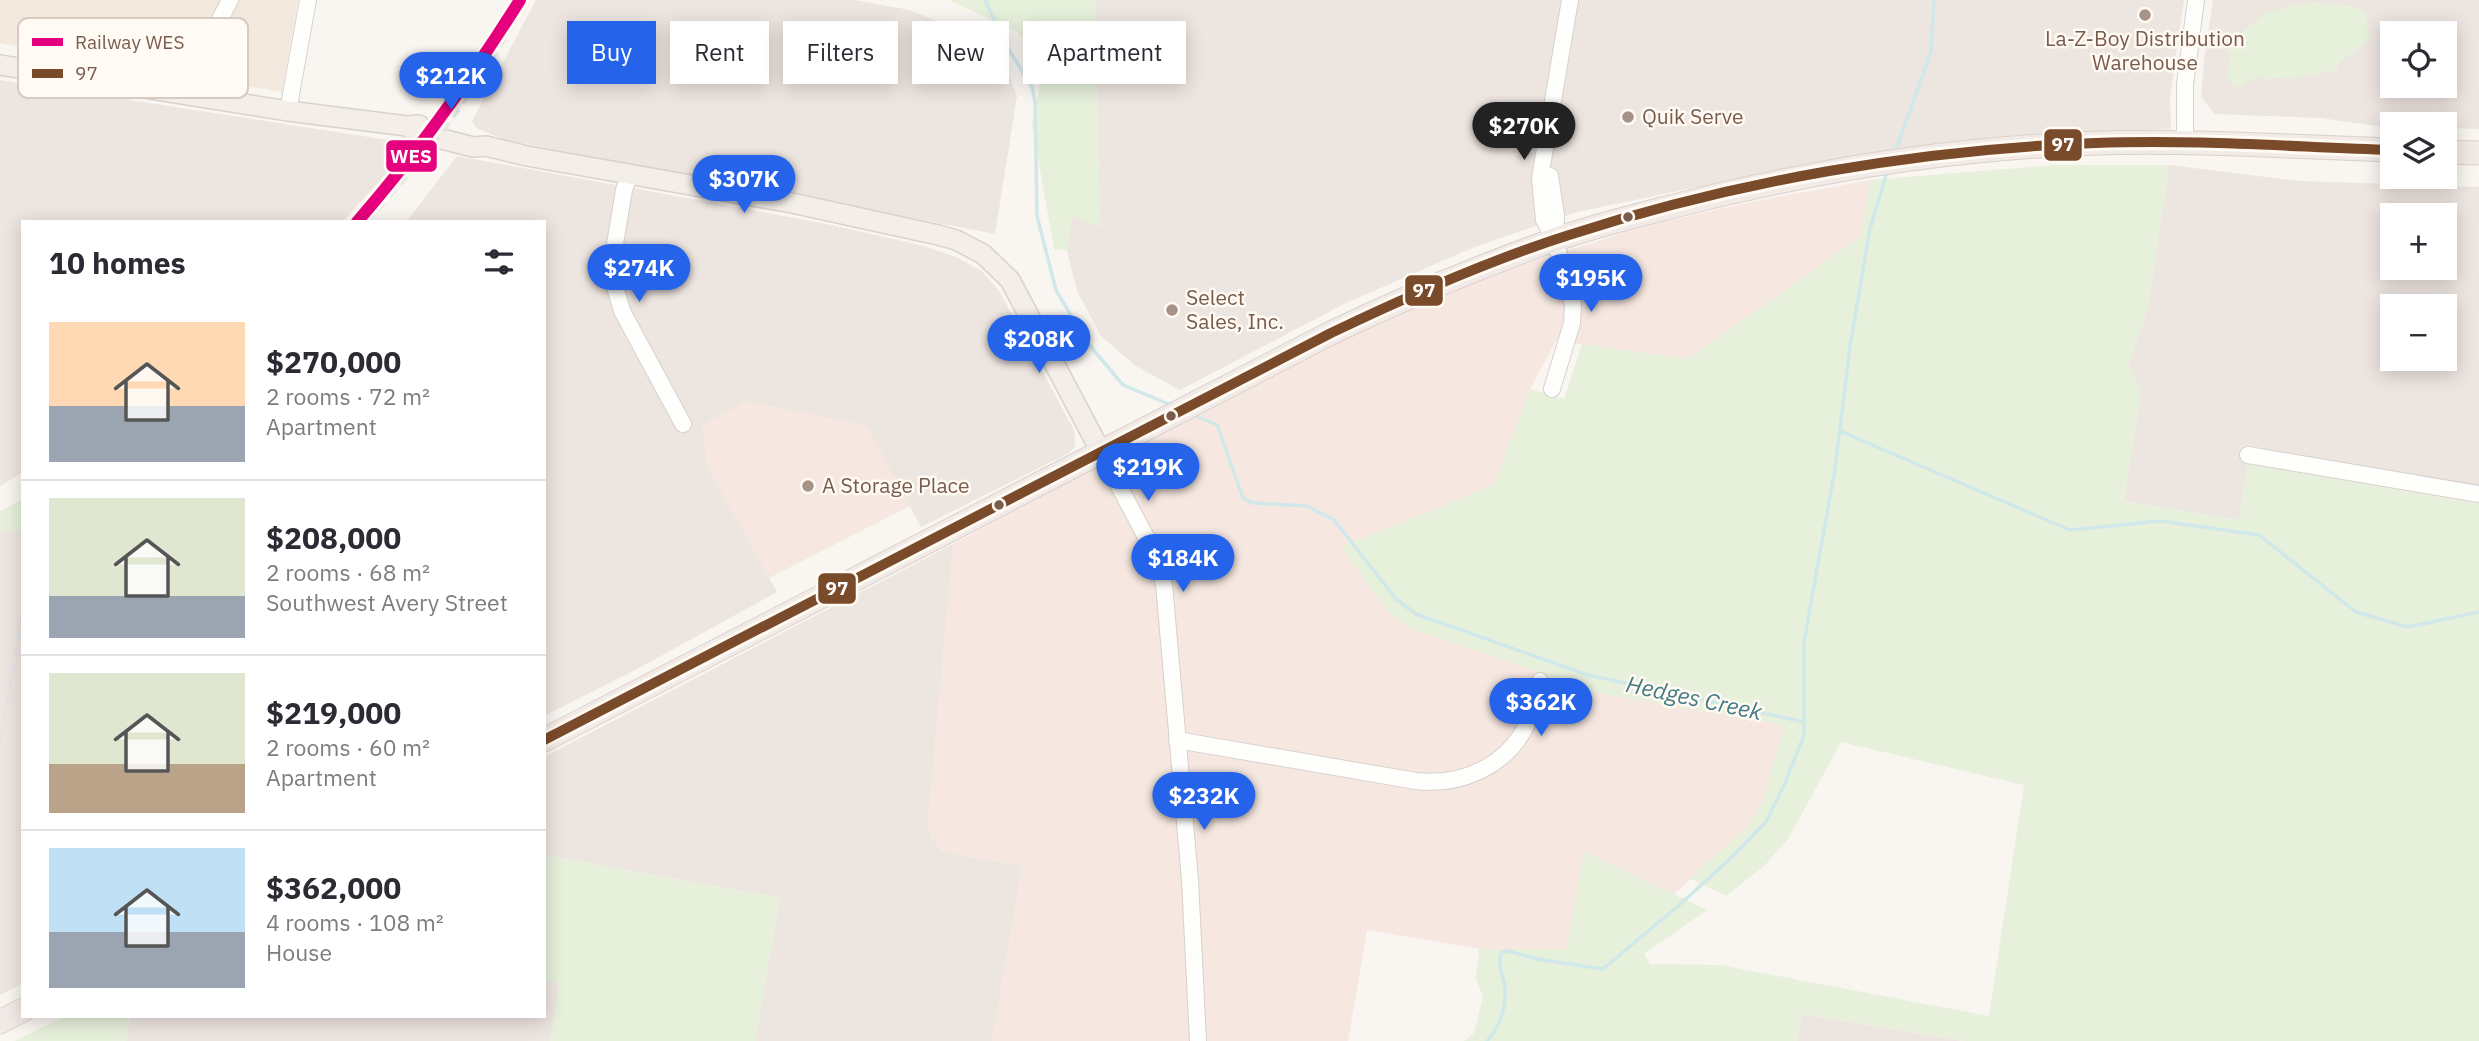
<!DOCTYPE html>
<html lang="en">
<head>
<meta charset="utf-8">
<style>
  body { margin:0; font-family:"IBM Plex Sans",sans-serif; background:#f7f7f7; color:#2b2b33; height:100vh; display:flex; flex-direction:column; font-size:26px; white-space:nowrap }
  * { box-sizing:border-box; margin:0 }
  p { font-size:23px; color:#7c7c81 }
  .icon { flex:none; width:38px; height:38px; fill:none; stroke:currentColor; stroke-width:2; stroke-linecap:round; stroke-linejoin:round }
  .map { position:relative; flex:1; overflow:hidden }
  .sheet { position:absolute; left:21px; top:220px; width:525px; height:798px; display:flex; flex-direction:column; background:#fff; border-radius:0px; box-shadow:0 4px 18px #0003 }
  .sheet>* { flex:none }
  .hud { position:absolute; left:567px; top:21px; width:665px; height:63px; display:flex; gap:14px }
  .fabs { position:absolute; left:2380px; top:21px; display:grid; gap:14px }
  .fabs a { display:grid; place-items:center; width:77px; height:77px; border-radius:0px; background:#fff; box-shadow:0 4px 18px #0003; font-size:35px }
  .price { position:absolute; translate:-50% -60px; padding:0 16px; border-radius:24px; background:#2563eb; color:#fff; font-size:23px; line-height:46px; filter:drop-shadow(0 2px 4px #0008) }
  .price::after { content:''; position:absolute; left:50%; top:42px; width:21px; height:16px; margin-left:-10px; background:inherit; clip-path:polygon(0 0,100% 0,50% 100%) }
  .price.selected { background:#222; color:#fff }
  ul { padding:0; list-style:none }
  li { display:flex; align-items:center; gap:21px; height:175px; padding:0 28px }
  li+li { border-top:2px solid #e1e1e2 }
  li span { display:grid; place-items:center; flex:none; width:196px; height:140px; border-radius:0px; color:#555 }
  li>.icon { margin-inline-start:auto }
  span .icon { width:84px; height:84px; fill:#fffc; stroke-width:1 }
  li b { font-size:30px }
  h2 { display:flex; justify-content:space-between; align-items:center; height:84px; padding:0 28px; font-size:30px }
  .tag { padding:0 24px; border-radius:0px; background:#fff; box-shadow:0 4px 18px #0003; font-size:24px; line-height:63px }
  .tag.selected { background:#2563eb; color:#fff }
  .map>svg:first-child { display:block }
</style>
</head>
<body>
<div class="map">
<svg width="2479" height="1041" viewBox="0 0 2479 1041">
  <rect width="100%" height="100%" fill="#f9f5f0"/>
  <path fill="#f2e8de" d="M0,0h298l-16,92 -282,-49z"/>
  <path fill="#f6e8e1" d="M1871,180l-11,57 -172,122 -132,-18 -26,48 -36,96 -153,62 187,121 57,23 195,33 3,8 -21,71 -17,27 -71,64 -90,-42 -18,98 -87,-1 -112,-19 -19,111h-356l30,-175 -79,-14 -11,-13 -4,-16 25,-279 341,-181 93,-45 117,-47 141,-45 119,-27z
    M747,400l120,26 43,80 -141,72 -62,-112 -4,-41z"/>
  <path fill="#ede5e0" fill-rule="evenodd" d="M536,0h318l56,10 54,23 40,31 13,32 -22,138 -490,-94 -29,-12 -4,-7z
    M1095,0h1089l-14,97 1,32 -157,6 -89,10 -242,45 -106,22 -100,34 -131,57 -166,87 -44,-24 -35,-30 -24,-45 -10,-40 5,-36 28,12z
    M2213,0h266v129l-34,-1v-4h-53v3h-8l-64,-9 -105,-4 -14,-17 3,-37zM2392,33h53v53h-53z
    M0,80l414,64 -72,78h-319v250l-23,14z
    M457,156l365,67 102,23 32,11 26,14 17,20 75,139 1,16 -6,7 -148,74 -54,-101 -120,-25 -44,24 4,41 70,126 -140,77 -93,47v-494h-138z
    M2169,165l130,16 180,6v317l-231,-40 -9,56 -115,-19 17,-111 -13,-23 20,-59zM2392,215h53v53h-53zM2392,306h53v53h-53z
    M0,530l23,4v449l-23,12z
    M953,544l-25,279 4,16 11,13 79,14 -30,175h-237l25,-143 -236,-43v-98z
    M544,980l16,3 -10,58h-424l4,-24h414z
    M1802,1014l162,27h-167z"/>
  <path fill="#e7f0db" d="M949,0h146l5,227 -28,-11 -5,35 -13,-2 -22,-125 11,-54 -24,-37z
    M2312,2l41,4 13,7 3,27 -31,24 -1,6 -43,9 -25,-1 -1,4h-4l-1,-4 -5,-1 -21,11 -10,-10 3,-23 -2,-11 38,-31 27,-8z
    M2055,165h114l-21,143 -20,59 13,22 -17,112 115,19 9,-56 231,40v537h-515l-162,-27 -5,27h-333l10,-8 9,-37 -7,-17 3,-30h87l18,-98 123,59 -63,44 6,10 70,1 269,51 35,-231 -183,-43 -53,97 -24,27 -38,30 -37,-18 56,-48 17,-27 21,-71 -3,-8 -195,-33 -57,-23 -119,-40 -20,-14 -48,-67 153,-62 36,-96 34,10 18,-55 106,15 172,-122 11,-57z
    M23,499v35l-23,-4v-19z
    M544,855l236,43 -25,143h-205l10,-57 -16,-4z
    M63,1017h67l-4,24h-111z"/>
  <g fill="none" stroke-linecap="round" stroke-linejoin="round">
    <path stroke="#d0e8ea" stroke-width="3.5" d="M985,0l21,45 26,42 3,15 2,114 19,74 30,51 37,44 48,20
      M1895,152l36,-100 3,-52
      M1192,414l25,11 26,73 10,5 54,3 27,14 62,79 20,15 172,61 216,47
      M1840,431l230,99 90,-9 99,14 97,77 52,15 71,-15
      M1487,1041c12,-12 19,-33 18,-51 0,-13 -10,-26 -3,-38l6,-1 29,8 66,10 75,-63 51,-46 37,-38 19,-39 19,-48v-93l31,-173 15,-123 20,-117 17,-57"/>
    <defs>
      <path id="minor" d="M216,27l14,-27
        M288,111l20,-111
        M2185,142v-57l11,-85
        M630,174l-6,16 -11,66v24l9,31 61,113
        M1550,176l6,39 -1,25
        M1552,389l20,-66 1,-19 -18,-64 -11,-20 -4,-42 30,-178
        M1101,452l53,100 10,32 26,296 8,161
        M2248,455l231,39
        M1177,740l239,41c46,5 92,-15 112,-59 6,-13 9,-27 12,-41"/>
      <path id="major" d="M0,65l288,46 119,15 12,-1
        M407,126l8,6 58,15 13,-1 41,10 265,47 146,32 18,5 27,14 27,26 91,172"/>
      <path id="highway" d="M2445,152l34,1
        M544,740l787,-407c73,-35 147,-66 223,-93 37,-13 77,-23 116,-33 139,-36 283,-59 427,-64 98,-3 197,4 295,7
        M0,1022l23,-12"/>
    </defs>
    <use href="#minor" stroke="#d7d1cb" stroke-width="18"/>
    <use href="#major" stroke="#dad1cc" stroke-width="22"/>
    <use href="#highway" stroke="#dad1cc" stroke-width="25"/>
    <use href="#minor" stroke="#fefefd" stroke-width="16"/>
    <use href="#major" stroke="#f3eee8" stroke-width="19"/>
    <use href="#highway" stroke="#f2eae7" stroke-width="23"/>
    <path stroke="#e6e3e7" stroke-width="3.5" stroke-dasharray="10 7" stroke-linecap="butt" d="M366,222c63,-65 118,-143 161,-222
      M0,741l23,-127"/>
    <defs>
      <path id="bus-1" d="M544,740l787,-407c77,-37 156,-72 238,-98 167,-54 351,-86 527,-92 99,-4 198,4 296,7"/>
    </defs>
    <use href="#bus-1" stroke="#fffaf3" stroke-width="16"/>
    <use href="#bus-1" stroke="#7a4b2a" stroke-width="10"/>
    <defs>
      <path id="rail-1" d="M357,222c61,-70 114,-144 163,-222"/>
    </defs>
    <use href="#rail-1" stroke="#fffaf3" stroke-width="18"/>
    <use href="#rail-1" stroke="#e5007d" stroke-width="12"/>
  </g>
  <g fill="#a69286" stroke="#fffaf3" stroke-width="2.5">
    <circle cx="2145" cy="15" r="7"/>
    <circle cx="1628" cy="117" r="7"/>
    <circle cx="1172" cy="310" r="7"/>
    <circle cx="808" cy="486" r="7"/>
  </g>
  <g fill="#7a5c4d" stroke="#fffaf3" stroke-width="2.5">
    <circle cx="1628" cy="217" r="6"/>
    <circle cx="1171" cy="416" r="6"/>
    <circle cx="999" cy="505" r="6"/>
  </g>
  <g text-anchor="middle" stroke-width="5" stroke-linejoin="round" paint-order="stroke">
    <g font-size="21" fill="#7a5c4d" stroke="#fffaf3" text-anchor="start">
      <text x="2145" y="46" text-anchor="middle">La-Z-Boy Distribution<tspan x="2145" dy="24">Warehouse</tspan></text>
      <text x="1642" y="124">Quik Serve</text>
      <text x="1186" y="305">Select<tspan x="1186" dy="24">Sales, Inc.</tspan></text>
      <text x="822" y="493">A Storage Place</text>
    </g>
    <g font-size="23" font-style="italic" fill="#437c86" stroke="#fffaf3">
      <text transform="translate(1694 698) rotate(12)" y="8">Hedges Creek</text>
    </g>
  </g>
  <rect x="18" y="18" width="230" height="80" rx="10" fill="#fffaf3" stroke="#d7cbc1" stroke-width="2"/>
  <rect x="32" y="38" width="31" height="8" fill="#e5007d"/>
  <rect x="32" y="69" width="31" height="9" fill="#7a4b2a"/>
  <g font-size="19" fill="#7a5c4d">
    <text x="75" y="49">Railway WES</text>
    <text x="75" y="80">97</text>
  </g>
  <g stroke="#fffaf3" stroke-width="2.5">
    <rect x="2043" y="128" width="40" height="34" rx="7" fill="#7a4b2a"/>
    <rect x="385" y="139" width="53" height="34" rx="7" fill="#e5007d"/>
    <rect x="1404" y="274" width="40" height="33" rx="7" fill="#7a4b2a"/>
    <rect x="817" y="572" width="40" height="33" rx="7" fill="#7a4b2a"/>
  </g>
  <g font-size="19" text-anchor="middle" font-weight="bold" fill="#fff">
    <text x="2063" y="151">97</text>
    <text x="411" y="163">WES</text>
    <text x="1424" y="297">97</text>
    <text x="837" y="595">97</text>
  </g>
</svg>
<div class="fabs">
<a><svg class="icon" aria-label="locate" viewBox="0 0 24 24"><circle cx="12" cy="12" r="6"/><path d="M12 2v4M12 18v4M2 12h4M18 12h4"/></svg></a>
<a><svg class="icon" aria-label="layers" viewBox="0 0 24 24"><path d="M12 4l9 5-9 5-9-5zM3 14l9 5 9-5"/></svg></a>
<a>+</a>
<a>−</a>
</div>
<b class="price" style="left:451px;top:112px">$212K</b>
<b class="price selected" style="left:1524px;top:162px">$270K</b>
<b class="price" style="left:744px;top:215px">$307K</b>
<b class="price" style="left:639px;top:304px">$274K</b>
<b class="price" style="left:1591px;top:314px">$195K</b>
<b class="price" style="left:1039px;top:375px">$208K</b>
<b class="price" style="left:1148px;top:503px">$219K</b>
<b class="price" style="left:1183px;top:594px">$184K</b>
<b class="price" style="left:1541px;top:738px">$362K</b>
<b class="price" style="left:1204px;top:832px">$232K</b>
<div class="hud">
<a class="tag selected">Buy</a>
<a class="tag">Rent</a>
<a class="tag">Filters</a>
<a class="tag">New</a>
<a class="tag">Apartment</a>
</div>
<section class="sheet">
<h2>10 homes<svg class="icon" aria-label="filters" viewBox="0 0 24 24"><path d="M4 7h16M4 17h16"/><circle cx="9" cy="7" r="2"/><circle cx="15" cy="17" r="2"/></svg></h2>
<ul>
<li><span style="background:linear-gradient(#ffd9b3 60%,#9aa5b1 0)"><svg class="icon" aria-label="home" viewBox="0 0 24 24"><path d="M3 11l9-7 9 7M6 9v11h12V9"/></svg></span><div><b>$270,000</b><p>2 rooms · 72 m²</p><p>Apartment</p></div></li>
<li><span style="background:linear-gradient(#dfe7d0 70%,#9aa5b1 0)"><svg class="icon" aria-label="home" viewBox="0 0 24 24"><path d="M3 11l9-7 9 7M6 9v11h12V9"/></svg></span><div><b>$208,000</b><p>2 rooms · 68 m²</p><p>Southwest Avery Street</p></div></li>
<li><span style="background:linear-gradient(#dfe7d0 65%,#b9a48a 0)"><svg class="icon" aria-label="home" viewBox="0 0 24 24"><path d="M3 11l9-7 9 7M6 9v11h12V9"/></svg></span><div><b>$219,000</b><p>2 rooms · 60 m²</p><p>Apartment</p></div></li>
<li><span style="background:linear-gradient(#bfe0f5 60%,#9aa5b1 0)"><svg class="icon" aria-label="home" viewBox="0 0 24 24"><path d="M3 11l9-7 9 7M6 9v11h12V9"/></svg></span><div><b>$362,000</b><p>4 rooms · 108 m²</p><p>House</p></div></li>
</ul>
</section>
</div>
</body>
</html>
